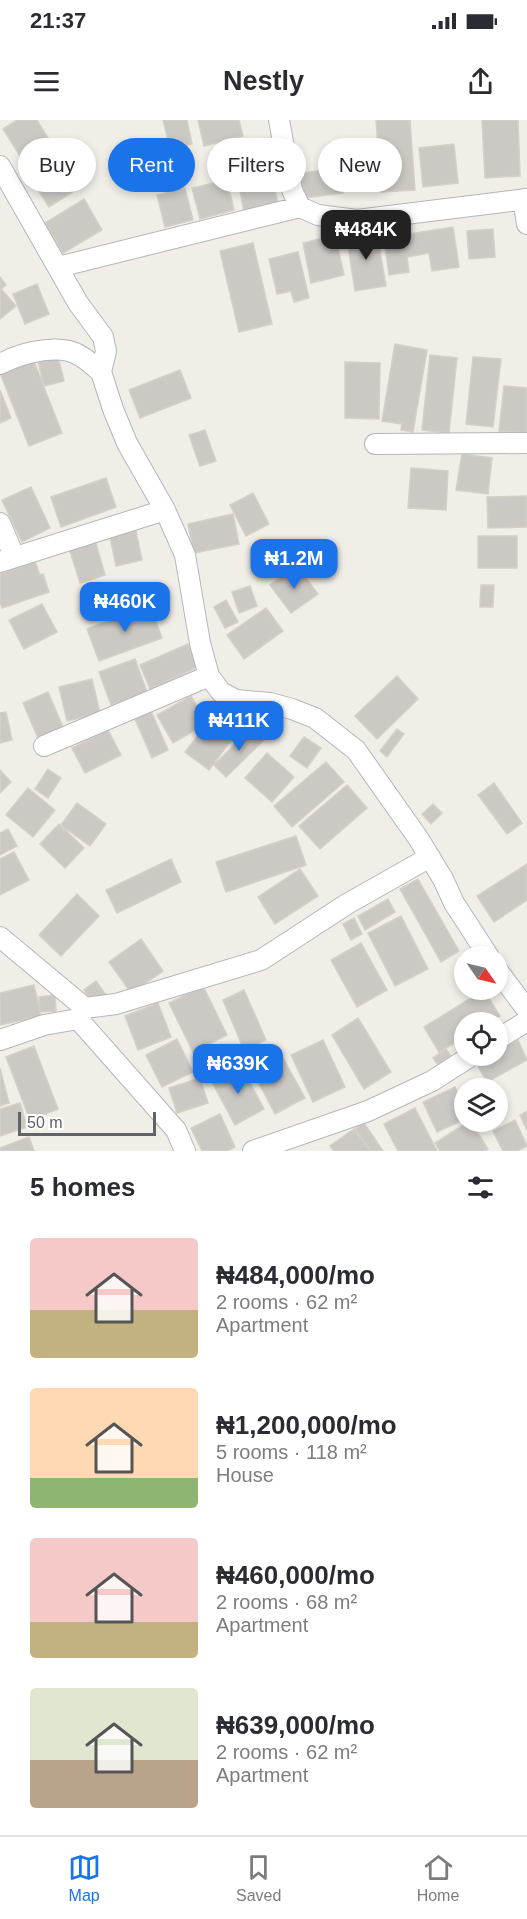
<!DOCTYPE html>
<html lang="en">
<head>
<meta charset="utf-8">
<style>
  body { margin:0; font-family:Helvetica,sans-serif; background:#f2f2f3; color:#2b2b33; height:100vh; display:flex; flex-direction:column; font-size:22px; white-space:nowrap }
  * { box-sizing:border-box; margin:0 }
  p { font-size:20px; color:#7c7c81 }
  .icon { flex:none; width:33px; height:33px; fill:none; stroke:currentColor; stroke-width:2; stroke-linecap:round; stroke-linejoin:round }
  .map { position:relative; height:1031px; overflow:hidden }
  .details { display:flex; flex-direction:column; background:#fff; flex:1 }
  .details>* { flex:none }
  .top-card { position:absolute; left:18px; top:18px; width:492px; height:54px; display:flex; gap:12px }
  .needle { width:39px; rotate:124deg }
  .buttons { position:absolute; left:454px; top:826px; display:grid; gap:12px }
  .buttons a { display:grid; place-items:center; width:54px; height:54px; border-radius:50%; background:#fff; box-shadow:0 3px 9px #0003; font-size:30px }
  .scale { position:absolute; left:18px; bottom:15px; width:138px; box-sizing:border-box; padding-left:6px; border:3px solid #5f6468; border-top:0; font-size:16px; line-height:21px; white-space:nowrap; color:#5f6468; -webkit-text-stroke:4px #fff; paint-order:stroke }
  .price { position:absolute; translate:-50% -51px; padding:0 14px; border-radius:12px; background:#1a73e8; color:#fff; font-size:20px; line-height:39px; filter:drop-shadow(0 2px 3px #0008) }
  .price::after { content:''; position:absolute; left:50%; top:36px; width:18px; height:14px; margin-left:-9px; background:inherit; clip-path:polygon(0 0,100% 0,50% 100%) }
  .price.current { background:#222; color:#fff }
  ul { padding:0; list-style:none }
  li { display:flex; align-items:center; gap:18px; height:150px; padding:0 30px }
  li span { display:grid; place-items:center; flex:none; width:168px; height:120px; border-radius:6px; color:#555 }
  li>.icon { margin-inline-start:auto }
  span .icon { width:72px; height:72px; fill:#fffc; stroke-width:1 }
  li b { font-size:26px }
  h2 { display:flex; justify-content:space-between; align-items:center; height:72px; padding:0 30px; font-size:26px }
  .tag { padding:0 21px; border-radius:27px; background:#fff; box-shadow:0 3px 9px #0003; font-size:21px; line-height:54px }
  .tag.current { background:#1a73e8; color:#fff }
  .status { display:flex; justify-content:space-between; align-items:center; height:42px; padding:0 30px; background:#fff; direction:ltr }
  .status svg { height:16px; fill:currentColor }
  header { display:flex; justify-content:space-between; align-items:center; height:78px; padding:0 30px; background:#fff; font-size:27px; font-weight:800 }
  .dock { display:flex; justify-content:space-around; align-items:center; height:84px; border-top:2px solid #e1e1e2; background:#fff; font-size:16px; color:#7c7c81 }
  .dock a { display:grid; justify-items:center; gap:3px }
  .dock .current { color:#1a73e8 }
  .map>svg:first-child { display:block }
</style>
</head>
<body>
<div class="status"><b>21:37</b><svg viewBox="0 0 49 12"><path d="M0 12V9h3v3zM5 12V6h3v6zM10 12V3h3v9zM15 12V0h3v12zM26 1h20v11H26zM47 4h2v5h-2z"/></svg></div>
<header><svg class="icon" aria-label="menu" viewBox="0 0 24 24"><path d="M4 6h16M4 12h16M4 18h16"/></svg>Nestly<svg class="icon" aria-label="share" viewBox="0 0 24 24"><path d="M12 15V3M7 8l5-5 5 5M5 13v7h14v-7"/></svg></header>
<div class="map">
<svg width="527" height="1031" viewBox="0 0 527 1031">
  <rect width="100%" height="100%" fill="#f1eee8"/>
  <path fill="#ccc9c5" stroke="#d6cfc6" stroke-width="1.5" d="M17,0h20l11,18 -28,18 -17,-27z
    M163,0h24l5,24 -22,5z
    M198,0h41l4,16 -39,10z
    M376,0h34l5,70 -34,2z
    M482,0h36l2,56 -35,2z
    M266,24l4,29 -31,5 -5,-29z
    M454,24l4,39 -35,4 -4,-39z
    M56,37l21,32 -28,18 -21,-32z
    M340,48l3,25 -39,5 -3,-25z
    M273,59l6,32 -34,6 -6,-32z
    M227,60l7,30 -34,9 -8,-31z
    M185,68l8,32 -28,7 -8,-32z
    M84,79l18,31 -39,23 -18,-30z
    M453,107l6,40 -27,4 -3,-18 -22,4 2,15 -20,3 -5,-37z
    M493,109l2,28 -26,2 -2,-28z
    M372,110l1,5 4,-1 9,52 -31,5 -8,-52 10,-2 -1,-4z
    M335,115l9,40 -33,8 -8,-40z
    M253,123l19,81 -33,8 -19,-81z
    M298,132l11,46 -15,4 -3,-11 -14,3 -8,-35z
    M0,157l6,8 -5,4 15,17 -16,13z
    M37,164l12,30 -24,10 -12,-30z
    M395,224l32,6 -14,82 -12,-2 1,-6 -20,-3z
    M430,235l27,3 -8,75 -27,-3z
    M58,237l6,24 -20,5 -6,-24z
    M473,237l28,2 -8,68 -27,-3z
    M33,239l29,74 -33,13 -29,-73z
    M345,242l35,1 -1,56 -34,-1z
    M180,250l11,28 -51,20 -11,-28z
    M504,266l23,2v45l-28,-2z
    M0,270l11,28 -11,5z
    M205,310l11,31 -16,5 -11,-31z
    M462,334l30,4 -4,36 -32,-4z
    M411,348l37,3 -2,39 -38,-2z
    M106,358l10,29 -55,20 -10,-30z
    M31,367l19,41 -28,14 -20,-42z
    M253,373l16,31 -23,12 -16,-31z
    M527,376v31l-39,1 -1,-31z
    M233,394l6,30 -45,9 -6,-29z
    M135,407l7,33 -26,6 -7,-34z
    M478,416h39v32h-39z
    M95,420l10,35 -25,8 -11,-35z
    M35,442l5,13 3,-1 6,18 -47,16 -2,-6v-28z
    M297,446l21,28 -27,19 -21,-28z
    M481,465h13l-1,22h-13z
    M250,466l7,20 -18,7 -7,-21z
    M226,480l12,22 -13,6 -11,-21z
    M42,484l15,28 -33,17 -15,-29z
    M150,485l12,33 -63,23 -12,-32z
    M266,488l17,23 -39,28 -17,-24z
    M188,524l10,23 -48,22 -10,-24z
    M135,539l12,33 -36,13 -12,-33z
    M397,556l21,23 -41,40 -22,-23z
    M92,559l8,34 -33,8 -8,-34z
    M48,572l15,35 -25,11 -15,-35z
    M191,576l16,27 -34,20 -16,-28z
    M235,584l17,13 -11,16 -18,-12z
    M151,591l17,39 -16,8 -17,-39z
    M6,592l6,28 -12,3v-30z
    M270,599l9,6 -9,12 -9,-6z
    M210,600l23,18 -24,32 -24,-18z
    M252,607l12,13 -38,37 -12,-12z
    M397,609l7,5 -17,23 -7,-6z
    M108,610l13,25 -36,18 -13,-25z
    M304,617l17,11 -14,20 -17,-12z
    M267,633l27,24 -22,25 -27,-24z
    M326,642l18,20 -52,45 -18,-21z
    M48,649l13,9 -13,20 -13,-9z
    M0,650l11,12 -11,11z
    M494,663l28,40 -15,11 -29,-39z
    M347,665l20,23 -47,41 -21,-23z
    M28,668l27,22 -22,27 -27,-22z
    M77,683l29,21 -16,22 -29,-21z
    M433,684l9,9 -11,11 -9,-10z
    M59,704l25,24 -19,20 -25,-24z
    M8,709l9,17 -17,9v-22z
    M296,716l10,29 -80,27 -10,-30z
    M14,732l15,28 -29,15v-36z
    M171,739l10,23 -64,31 -11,-23z
    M527,744v36l-33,22 -17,-26z
    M300,749l18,27 -43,28 -17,-27z
    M418,759l41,72 -18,11 -41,-73z
    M77,774l22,22 -38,40 -22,-21z
    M388,779l7,13 -30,18 -7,-14z
    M401,796l27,53 -33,17 -27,-53z
    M354,798l8,16 -11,6 -8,-16z
    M141,819l22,32 -32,22 -22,-31z
    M361,823l26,47 -30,17 -26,-47z
    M96,861l10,14 -13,9 -9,-14z
    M34,865l7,31 -41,9v-32z
    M203,866l24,49 -34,17 -24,-49z
    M244,870l22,50 -22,10 -21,-50z
    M484,870l16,26 -12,7h-23v14l-26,15 -15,-25z
    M55,875l1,16 -16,1 -1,-15z
    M158,883l13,34 -33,13 -13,-34z
    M358,898l33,54 -27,17 -32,-54z
    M177,919l16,33 -31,15 -16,-32z
    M323,920l22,47 -32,15 -22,-47z
    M518,920l9,20 -40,22 -11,-19 13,-7h9v-5z
    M34,926l24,63 -28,11 -24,-63z
    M446,929l5,7 -13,9 -5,-7z
    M283,938l22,40 -30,16 -21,-40z
    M241,946l23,43 -29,16 -23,-43z
    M0,948l9,35 -9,3z
    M200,958l8,25 -31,10 -8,-25z
    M455,967l10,20v12l-28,13 -14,-30z
    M20,983l7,24 -27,9v-27z
    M415,988l22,43h-39l-14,-27z
    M527,991v19l-7,-15z
    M220,994l15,33 -8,4h-25l-11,-23z
    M515,1000l12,26 -10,5h-14l-10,-20z
    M468,1002h3l17,27 -3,2h-45l-5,-8z
    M364,1003l19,28h-12l-16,-22z
    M354,1009l16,22h-36l-4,-5z
    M29,1017l5,14h-34v-3z"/>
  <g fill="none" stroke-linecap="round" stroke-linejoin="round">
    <defs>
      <path id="street" d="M279,0l13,70 8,17 18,8 39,5 170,-21
        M0,46l78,137 25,34 3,14 -5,21 12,37 14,34 38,67 20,45 15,88 9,33 12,16 15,8 34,3 22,6 23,9 41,32 62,88 25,41 11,24 35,54
        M523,79l4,25
        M58,147l242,-60
        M0,244c19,-10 48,-18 69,-13 13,3 22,13 32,21
        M375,324l152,-1
        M0,403l14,33
        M0,442l165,-52
        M44,626l165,-70
        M0,817l85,71 31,-4 145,-44 86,-56 83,-47
        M498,851l29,39
        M85,888l-7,11 98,111 9,21
        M498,919l29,-18
        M0,920l44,-15 34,-6
        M253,1031l115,-40 64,-30 39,-25"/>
    </defs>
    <use href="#street" stroke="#b3b6ba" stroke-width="22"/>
    <use href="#street" stroke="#fff" stroke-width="20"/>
  </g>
</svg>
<div class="buttons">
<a><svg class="needle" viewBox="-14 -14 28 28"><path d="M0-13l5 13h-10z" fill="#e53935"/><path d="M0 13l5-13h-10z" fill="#7c7c81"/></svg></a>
<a><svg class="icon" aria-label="locate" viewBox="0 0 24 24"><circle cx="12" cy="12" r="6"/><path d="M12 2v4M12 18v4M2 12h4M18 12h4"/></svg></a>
<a><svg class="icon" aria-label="layers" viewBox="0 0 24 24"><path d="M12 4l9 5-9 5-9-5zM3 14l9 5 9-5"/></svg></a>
</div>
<div class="scale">50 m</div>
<b class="price current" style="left:366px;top:141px">₦484K</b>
<b class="price" style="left:294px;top:470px">₦1.2M</b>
<b class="price" style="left:125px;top:513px">₦460K</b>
<b class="price" style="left:239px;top:632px">₦411K</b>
<b class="price" style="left:238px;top:975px">₦639K</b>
<div class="top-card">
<a class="tag">Buy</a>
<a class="tag current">Rent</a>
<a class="tag">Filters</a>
<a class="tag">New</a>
</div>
</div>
<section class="details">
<h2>5 homes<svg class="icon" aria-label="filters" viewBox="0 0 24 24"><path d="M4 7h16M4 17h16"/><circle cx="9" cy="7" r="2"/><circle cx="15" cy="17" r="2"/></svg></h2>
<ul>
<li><span style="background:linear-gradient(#f6c9c9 60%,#c2b280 0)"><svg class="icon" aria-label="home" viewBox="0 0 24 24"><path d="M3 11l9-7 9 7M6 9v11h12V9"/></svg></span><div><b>₦484,000/mo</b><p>2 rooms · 62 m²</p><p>Apartment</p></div></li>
<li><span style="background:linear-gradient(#ffd9b3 75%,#8fb573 0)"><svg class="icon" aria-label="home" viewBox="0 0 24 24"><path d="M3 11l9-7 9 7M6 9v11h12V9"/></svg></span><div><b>₦1,200,000/mo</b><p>5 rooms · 118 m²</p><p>House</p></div></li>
<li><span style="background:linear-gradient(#f6c9c9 70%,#c2b280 0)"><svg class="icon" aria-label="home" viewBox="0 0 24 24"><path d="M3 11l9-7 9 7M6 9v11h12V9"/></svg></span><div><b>₦460,000/mo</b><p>2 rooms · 68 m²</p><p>Apartment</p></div></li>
<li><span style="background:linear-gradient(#dfe7d0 60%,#b9a48a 0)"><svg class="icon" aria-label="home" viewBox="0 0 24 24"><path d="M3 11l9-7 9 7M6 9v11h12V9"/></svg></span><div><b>₦639,000/mo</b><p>2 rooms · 62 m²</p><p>Apartment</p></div></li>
</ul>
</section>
<nav class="dock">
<a class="current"><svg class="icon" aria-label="map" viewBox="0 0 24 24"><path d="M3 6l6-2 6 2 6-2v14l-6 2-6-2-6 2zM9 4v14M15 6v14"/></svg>Map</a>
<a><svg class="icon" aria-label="saved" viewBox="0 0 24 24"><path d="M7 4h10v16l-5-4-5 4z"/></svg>Saved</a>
<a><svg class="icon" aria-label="home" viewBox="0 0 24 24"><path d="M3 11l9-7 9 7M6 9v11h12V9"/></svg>Home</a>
</nav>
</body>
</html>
